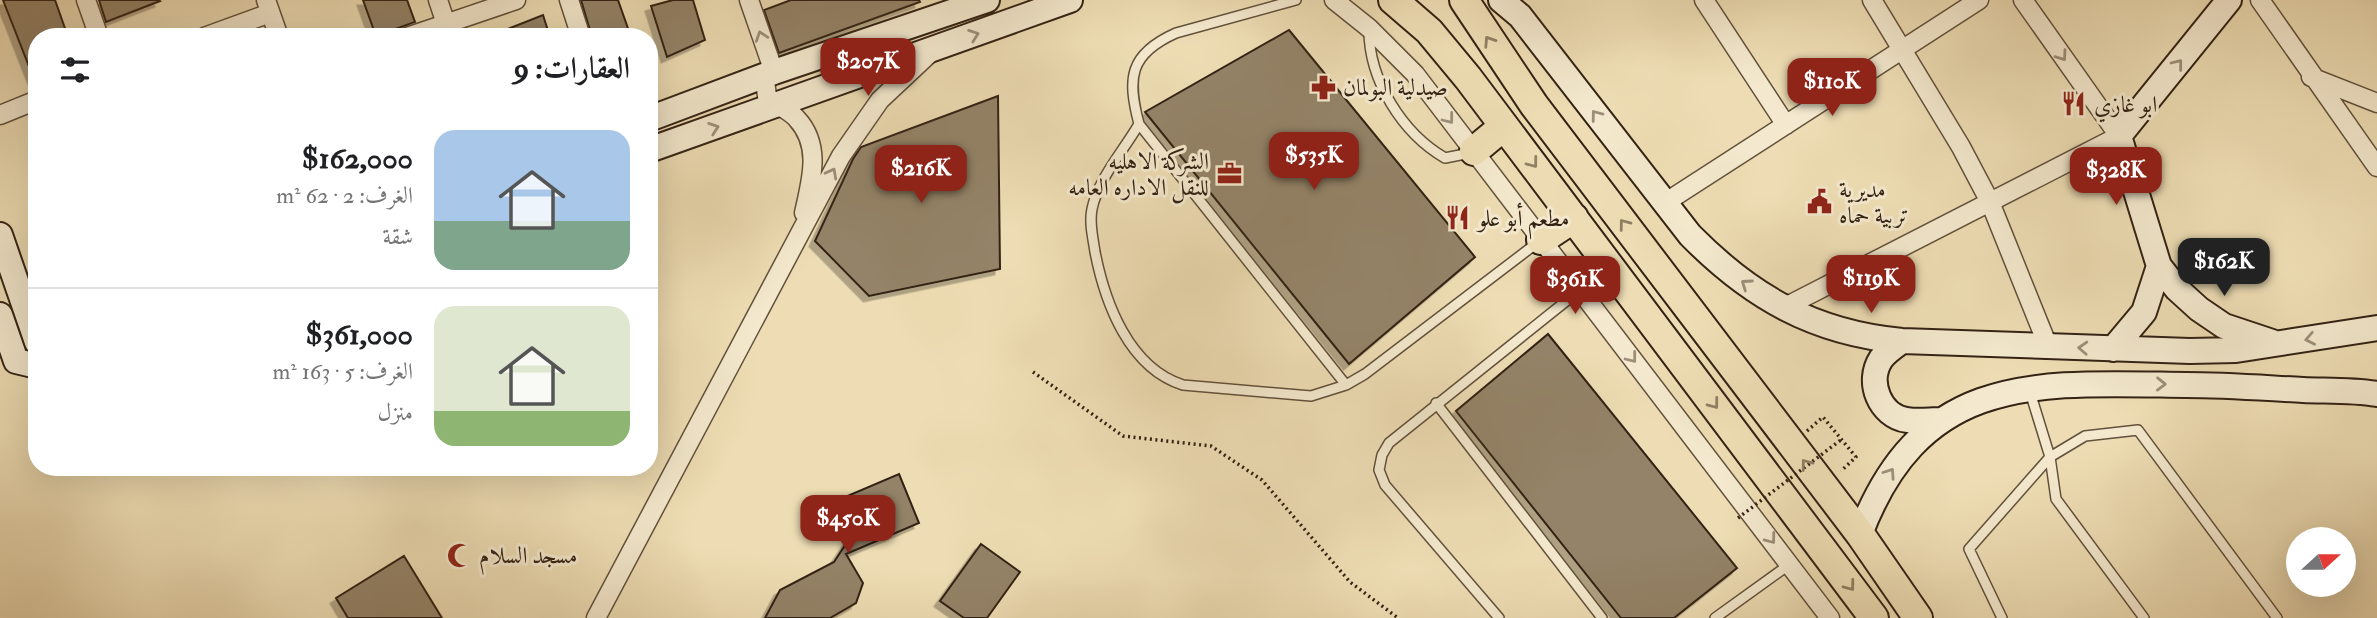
<!DOCTYPE html>
<html lang="ar">
<head>
<meta charset="utf-8">
<style>
  body { margin:0; font-family:"IM FELL Double Pica",Amiri,serif; background:#f6f6f6; color:#202124; direction:rtl; height:100vh; display:flex; flex-direction:column; font-size:26px; white-space:nowrap }
  * { box-sizing:border-box; margin:0 }
  p { font-size:23px; color:#757577 }
  .icon { flex:none; width:38px; height:38px; fill:none; stroke:currentColor; stroke-width:2; stroke-linecap:round; stroke-linejoin:round }
  .map { position:relative; flex:1; overflow:hidden; direction:ltr }
  .sheet { position:absolute; left:28px; top:28px; width:630px; height:448px; display:flex; flex-direction:column; background:#fff; border-radius:28px; box-shadow:0 7px 28px #0002; direction:rtl }
  .sheet>* { flex:none }
  .needle { width:46px; rotate:69deg }
  .fabs { position:absolute; left:2286px; top:527px; display:grid; gap:14px }
  .fabs a { display:grid; place-items:center; width:70px; height:70px; border-radius:50%; background:#fff; box-shadow:0 7px 28px #0002; font-size:35px }
  .price { position:absolute; translate:-50% -60px; padding:0 16px; border-radius:14px; background:#8f2418; color:#fff; font-size:23px; line-height:46px; filter:drop-shadow(0 2px 4px #0008) }
  .price::after { content:''; position:absolute; left:50%; top:42px; width:21px; height:16px; margin-left:-10px; background:inherit; clip-path:polygon(0 0,100% 0,50% 100%) }
  .price.active { background:#222; color:#fff }
  ul { padding:0; list-style:none }
  li { display:flex; align-items:center; gap:21px; height:175px; padding:0 28px }
  li+li { border-top:2px solid #e0e0e0 }
  li span { display:grid; place-items:center; flex:none; width:196px; height:140px; border-radius:21px; color:#555 }
  li>.icon { margin-inline-start:auto }
  span .icon { width:84px; height:84px; fill:#fffc; stroke-width:1 }
  li b { font-size:30px }
  h2 { display:flex; justify-content:space-between; align-items:center; height:84px; padding:0 28px; font-size:30px }
  .map>svg:first-child { display:block }
</style>
</head>
<body>
<div class="map">
<svg width="2377" height="618" viewBox="0 0 2377 618">
  <defs>
    <filter id="shadow"><feDropShadow dx="-5.5" dy="5.5" stdDeviation="0" flood-color="#0004"/></filter>
  </defs>
  <rect width="100%" height="100%" fill="#eeddb4"/>
  <filter id="stains"><feTurbulence type="fractalNoise" baseFrequency=".00286" numOctaves="4"/><feColorMatrix values="0 0 0 0 .2 0 0 0 0 .09 0 0 0 0 .02 0 0 0 .5 -.17"/></filter>
  <radialGradient id="worn" r=".72"><stop offset=".6" stop-color="#630" stop-opacity="0"/><stop offset="1" stop-color="#630" stop-opacity=".3"/></radialGradient>
  <path fill="#948367" stroke="#332214" stroke-width="2" filter="url(#shadow)" d="M3,0h52l13,37h-31v50z
    M99,0h60l1,1 -54,21z
    M363,0h44l8,22 -39,14z
    M581,0h37l13,37h-39z
    M673,0h20l12,40 -38,17 -16,-51z
    M791,0h128l1,2 -141,51 -15,-43z
    M543,15l7,22h-60v-1z
    M1289,30l186,227 -126,107 -204,-252z
    M998,96l2,173 -131,27 -54,-55 38,-82 8,-12z
    M1548,334l189,234 -63,50h-53l-165,-207z
    M899,474l20,49 -73,31 17,29 -7,20 -26,15h-65l15,-28 54,-28 23,-35 -12,-30z
    M981,544l39,28 -33,46h-23l-24,-17z
    M404,556l38,62h-94l-12,-20z"/>
  <g fill="none" stroke-linecap="round" stroke-linejoin="round">
    <defs>
      <path id="service" d="M1296,0l-120,33c-47,21 -49,45 -37,91l207,261
        M1369,30c0,50 33,103 76,128l25,-5
        M1139,124c-15,26 -41,55 -47,85 -3,14 1,29 3,43 10,51 34,116 88,133l128,11 35,-11 19,-11 172,-131
        M2030,392l20,65 6,42 88,119
        M1436,403l166,215
        M1499,618l-114,-133 -6,-15 3,-15 7,-12 191,-153
        M1715,618l75,-54
        M2002,618l-33,-69 81,-92 35,-21 53,-6 139,188"/>
      <path id="minor" d="M86,0l13,37
        M266,0l13,37
        M438,0l8,24
        M569,0l12,37
        M749,0l25,72 -9,9 2,15c8,10 22,13 30,23 25,27 14,62 7,94
        M1334,0l35,28 46,46 415,544
        M1704,0l82,125
        M1872,0l89,147 29,55 58,144
        M2260,0l117,167
        M204,37l66,-24
        M407,37l109,-37
        M2311,77l66,26
        M0,115l37,-15
        M1663,204l316,-204
        M1783,308l336,-172 -96,-136
        M596,618l245,-462 39,-56 48,-45"/>
      <path id="secondary" d="M1501,0l19,16 170,219c61,62 124,98 212,106l288,10 46,-1 141,-22
        M2229,0l-110,136 40,130 18,23 22,20 25,17 48,16
        M649,119l125,-47 213,-72
        M649,150l421,-150
        M0,235l37,107
        M0,315l16,46 21,5
        M1902,341c-7,5 -16,11 -21,18 -15,23 -1,57 26,61 11,2 23,0 34,0
        M2113,349l31,-37 15,-46
        M1860,534c62,-163 177,-151 326,-149 39,0 78,3 117,5 24,1 50,0 74,4"/>
      <path id="primary" d="M1393,0l36,31 39,47 406,540
        M1464,0l70,105 326,429 58,84
        M1474,151l30,-25
        M1541,240l33,-22"/>
    </defs>
    <use href="#service" stroke="#62513c" stroke-width="12"/>
    <use href="#minor" stroke="#62513c" stroke-width="21"/>
    <use href="#secondary" stroke="#332214" stroke-width="28"/>
    <use href="#primary" stroke="#332214" stroke-width="32"/>
    <path stroke="#332214" stroke-width="3.5" stroke-dasharray="2 3.5" stroke-linecap="butt" d="M1033,372l90,64 88,10 51,34 88,102 48,36
      M1807,431l16,-14 33,40 -15,14"/>
    <use href="#service" stroke="#f4e9ce" stroke-width="9"/>
    <use href="#minor" stroke="#f4e9ce" stroke-width="18"/>
    <use href="#secondary" stroke="#f4e9ce" stroke-width="24"/>
    <use href="#primary" stroke="#eeddb4" stroke-width="28"/>
    <path stroke="#332214" stroke-width="3.5" stroke-dasharray="2 3.5" stroke-linecap="butt" d="M1738,518l104,-79"/>
  </g>
  <defs><path id="oneway-chevron" d="M-2-3.5L2.5 0L-2 3.5" fill="none" stroke-width="1.6" stroke-linecap="round" stroke-linejoin="round" transform="scale(1.75)"/></defs>
  <g stroke="#9d8f7a">
    <use href="#oneway-chevron" transform="translate(974 35) rotate(-20)"/>
    <use href="#oneway-chevron" transform="translate(761 36) rotate(-109)"/>
    <use href="#oneway-chevron" transform="translate(2062 56) rotate(55)"/>
    <use href="#oneway-chevron" transform="translate(2178 64) rotate(-52)"/>
    <use href="#oneway-chevron" transform="translate(1596 115) rotate(-127)"/>
    <use href="#oneway-chevron" transform="translate(1449 119) rotate(52)"/>
    <use href="#oneway-chevron" transform="translate(714 128) rotate(-19)"/>
    <use href="#oneway-chevron" transform="translate(832 173) rotate(-62)"/>
    <use href="#oneway-chevron" transform="translate(1746 284) rotate(-145)"/>
    <use href="#oneway-chevron" transform="translate(2310 339) rotate(169)"/>
    <use href="#oneway-chevron" transform="translate(2083 348) rotate(-177)"/>
    <use href="#oneway-chevron" transform="translate(1632 358) rotate(52)"/>
    <use href="#oneway-chevron" transform="translate(2161 384) rotate(1)"/>
    <use href="#oneway-chevron" transform="translate(1890 473) rotate(-56)"/>
    <use href="#oneway-chevron" transform="translate(1771 539) rotate(53)"/>
  </g>
  <g stroke="#908064">
    <use href="#oneway-chevron" transform="translate(1489 41) rotate(-123)"/>
    <use href="#oneway-chevron" transform="translate(1533 163) rotate(53)"/>
    <use href="#oneway-chevron" transform="translate(1624 224) rotate(-127)"/>
    <use href="#oneway-chevron" transform="translate(1714 404) rotate(53)"/>
    <use href="#oneway-chevron" transform="translate(1806 464) rotate(-127)"/>
    <use href="#oneway-chevron" transform="translate(1850 586) rotate(53)"/>
  </g>
  <defs>
    <symbol id="pharmacy-bare" viewBox="-9 -9 18 18"><path d="M-2-6h4v4h4v4h-4v4h-4v-4h-4v-4h4Z" fill="#8f2418" stroke="#f4e9ce" stroke-width="2.5" paint-order="stroke"/></symbol>
    <symbol id="restaurant-bare" viewBox="-9 -9 18 18"><path d="M-5-6h1v4h1v-4h1v4h1v-4h1v5L-1.5 .5V6h-2V.5L-5-1ZM5-6V6H3V1.5H1.5Q1.5-4 5-6Z" fill="#8f2418" stroke="#f4e9ce" stroke-width="2.5" paint-order="stroke"/></symbol>
    <symbol id="office-bare" viewBox="-9 -9 18 18"><path d="M-6-3h4V-5.5h4V-3h4V5H-6ZM-1-4.5V-3h2v-1.5ZM-6 0V1H6V0Z" fill="#8f2418" stroke="#f4e9ce" stroke-width="2.5" paint-order="stroke"/></symbol>
    <symbol id="civic-bare" viewBox="-9 -9 18 18"><path d="M-.6-6.5H3V-4.5H.6V-3L4-1V1h2V6H-6V1h2V-1L-.6-3ZM-1.2 2.5V6h2.4V2.5Z" fill="#8f2418" stroke="#f4e9ce" stroke-width="2.5" paint-order="stroke"/></symbol>
    <symbol id="mosque-bare" viewBox="-9 -9 18 18"><path d="M3.5-4.9A6 6 0 1 0 3.5 4.9A5 5 0 1 1 3.5-4.9Z" fill="#8f2418" stroke="#f4e9ce" stroke-width="2.5" paint-order="stroke"/></symbol>
  </defs>
  <g fill-rule="evenodd">
    <use href="#pharmacy-bare" x="1306" y="70" width="35" height="35"/>
    <use href="#restaurant-bare" x="2056" y="86" width="35" height="35"/>
    <use href="#office-bare" x="1212" y="156" width="35" height="35"/>
    <use href="#civic-bare" x="1802" y="184" width="35" height="35"/>
    <use href="#restaurant-bare" x="1440" y="200" width="35" height="35"/>
    <use href="#mosque-bare" x="442" y="538" width="35" height="35"/>
  </g>
  <g text-anchor="middle" stroke-width="6" stroke-linejoin="round" paint-order="stroke">
    <g font-size="23" fill="#332214" stroke="#f4e9ce" text-anchor="start">
      <text x="1343" y="95">صيدلية البولمان</text>
      <text x="2094" y="112">ابو غازي</text>
      <text x="1209" y="169" text-anchor="end">الشركة الاهليه<tspan x="1209" dy="26">للنقل الاداره العامه</tspan></text>
      <text x="1839" y="197">مديرية<tspan x="1839" dy="26">تربية حماه</tspan></text>
      <text x="1478" y="226">مطعم أبو علو</text>
      <text x="479" y="563">مسجد السلام</text>
    </g>
  </g>
  <rect width="100%" height="100%" filter="url(#stains)"/>
  <rect width="100%" height="100%" fill="url(#worn)"/>
</svg>
<div class="fabs">
<a><svg class="needle" viewBox="-14 -14 28 28"><path d="M0-13l5 13h-10z" fill="#e53935"/><path d="M0 13l5-13h-10z" fill="#757577"/></svg></a>
</div>
<b class="price" style="left:868px;top:98px">$207K</b>
<b class="price" style="left:1832px;top:118px">$110K</b>
<b class="price" style="left:1314px;top:192px">$535K</b>
<b class="price" style="left:921px;top:205px">$216K</b>
<b class="price" style="left:2116px;top:207px">$328K</b>
<b class="price active" style="left:2224px;top:298px">$162K</b>
<b class="price" style="left:1871px;top:315px">$119K</b>
<b class="price" style="left:1575px;top:316px">$361K</b>
<b class="price" style="left:848px;top:555px">$450K</b>
<section class="sheet">
<h2>العقارات: 9<svg class="icon" aria-label="filters" viewBox="0 0 24 24"><path d="M4 7h16M4 17h16"/><circle cx="9" cy="7" r="2"/><circle cx="15" cy="17" r="2"/></svg></h2>
<ul>
<li><span style="background:linear-gradient(#a9c7e8 65%,#7fa58c 0)"><svg class="icon" aria-label="home" viewBox="0 0 24 24"><path d="M3 11l9-7 9 7M6 9v11h12V9"/></svg></span><div><b>$162,000</b><p>الغرف: 2 · 62 m²</p><p>شقة</p></div></li>
<li><span style="background:linear-gradient(#dfe7d0 75%,#8fb573 0)"><svg class="icon" aria-label="home" viewBox="0 0 24 24"><path d="M3 11l9-7 9 7M6 9v11h12V9"/></svg></span><div><b>$361,000</b><p>الغرف: 5 · 163 m²</p><p>منزل</p></div></li>
</ul>
</section>
</div>
</body>
</html>
